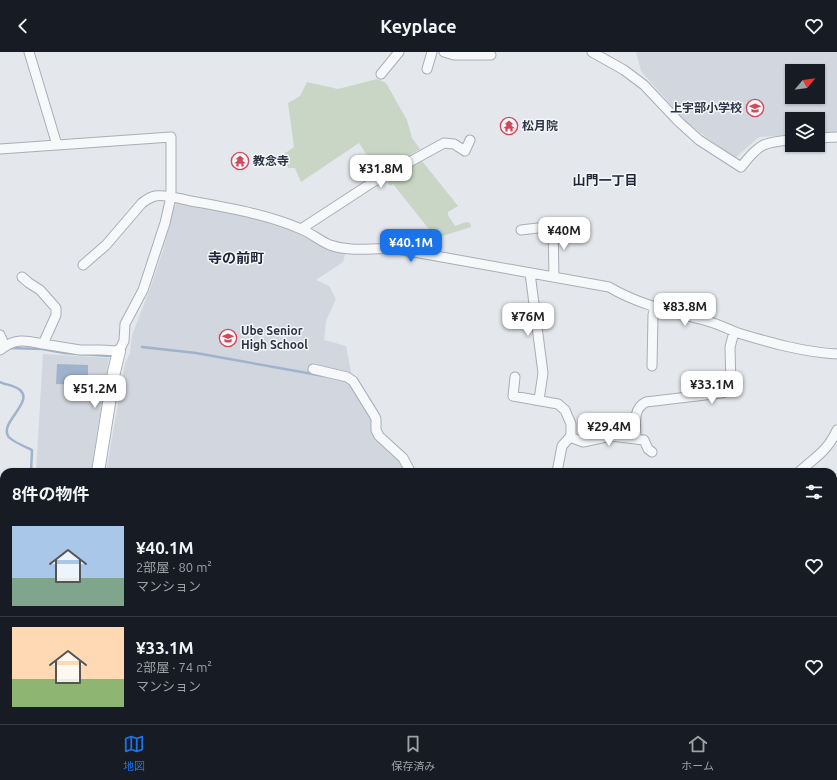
<!DOCTYPE html>
<html lang="ja">
<head>
<meta charset="utf-8">
<style>
  body { margin:0; font-family:Ubuntu,"Noto Sans JP",sans-serif; background:#20242c; color:#f1f3f6; height:100vh; display:flex; flex-direction:column; font-size:15px; white-space:nowrap }
  * { box-sizing:border-box; margin:0 }
  p { font-size:13px; color:#9ea1a6 }
  .icon { flex:none; width:22px; height:22px; fill:none; stroke:currentColor; stroke-width:2; stroke-linecap:round; stroke-linejoin:round }
  .map { position:relative; flex:1; overflow:hidden }
  .details { position:absolute; left:0px; top:416px; width:837px; height:256px; display:flex; flex-direction:column; background:#171b24; border-radius:12px 12px 0 0; box-shadow:0 1px 3px #0004 }
  .details>* { flex:none }
  .needle { width:26px; rotate:61deg }
  .controls { position:absolute; left:785px; top:12px; display:grid; gap:8px }
  .controls a { display:grid; place-items:center; width:40px; height:40px; border-radius:0px; background:#171b24; box-shadow:0 1px 3px #0004; font-size:20px }
  .price { position:absolute; translate:-50% -34px; padding:0 9px; border-radius:8px; background:#fff; color:#222; font-size:13px; line-height:26px; filter:drop-shadow(0 1px 2px #0008) }
  .price::after { content:''; position:absolute; left:50%; top:24px; width:12px; height:9px; margin-left:-6px; background:inherit; clip-path:polygon(0 0,100% 0,50% 100%) }
  .price.on { background:#1a73e8; color:#fff }
  ul { padding:0; list-style:none }
  li { display:flex; align-items:center; gap:12px; height:100px; padding:0 12px }
  li+li { border-top:1px solid #363941 }
  li span { display:grid; place-items:center; flex:none; width:112px; height:80px; border-radius:0px; color:#555 }
  li>.icon { margin-inline-start:auto }
  span .icon { width:48px; height:48px; fill:#fffc; stroke-width:1 }
  li b { font-size:17px }
  h2 { display:flex; justify-content:space-between; align-items:center; height:48px; padding:0 12px; font-size:17px }
  header { display:flex; justify-content:space-between; align-items:center; height:52px; padding:0 12px; background:#171b24; font-size:18px; font-weight:700 }
  .dock { display:flex; justify-content:space-around; align-items:center; height:56px; border-top:1px solid #363941; background:#171b24; font-size:11px; color:#9ea1a6 }
  .dock a { display:grid; justify-items:center; gap:2px }
  .dock .on { color:#1a73e8 }
  .map>svg:first-child { display:block }
</style>
</head>
<body>
<header><svg class="icon" aria-label="back" viewBox="0 0 24 24"><path d="M15 5l-7 7 7 7"/></svg>Keyplace<svg class="icon" aria-label="heart" viewBox="0 0 24 24"><path d="M12 20l-8-8c-3-5 5-10 8-4 3-6 11-1 8 4z"/></svg></header>
<div class="map">
<svg width="837" height="672" viewBox="0 0 837 672">
  <rect width="100%" height="100%" fill="#e4e7ec"/>
  <path fill="#d2d6de" fill-rule="evenodd" d="M636,0h201v80l-19,1v-14h-26v16l-33,2 -24,21 -48,-35 -46,-52zM792,19h26v26h-26z
    M179,150l92,19 30,13 18,5 27,12 -3,11 -27,18 13,6 7,13 -10,22 -2,19 22,6 5,26 -2,9 25,41 6,18 27,30 -2,2h-299l19,-109 5,-10 2,-18 18,-46 13,-39 11,-44z
    M43,302l66,4 -18,114h-55z"/>
  <path fill="#c9d6c5" d="M377,27l9,4 21,37 5,18 8,11 -41,25 -20,-31 -58,39 -6,-14h-7l-4,-14 10,-7 -6,-44 12,-7 7,-14 31,7z
    M422,109l36,45 -10,6v3l7,11 11,-4 4,1 1,4 -35,11 -43,-54 -3,2 -5,-7z
    M125,668h70v4h-68z"/>
  <path fill="#9fb4cc" d="M57,312l31,1v20l-32,-1z"/>
  <g fill="none" stroke-linecap="round" stroke-linejoin="round">
    <path stroke="#9fb4cc" stroke-width="2.5" d="M142,295l54,6 128,23
      M9,296l33,1 23,4 45,3
      M0,330c6,3 15,3 20,8 14,12 -20,32 -12,46 3,5 18,11 24,14l-1,22
      M176,668l4,4"/>
    <defs>
      <path id="street" d="M29,0l28,93
        M444,0l10,3h37
        M592,0l32,18 20,15 35,37 20,18 42,27c18,-23 22,-25 51,-27
        M427,17l5,-17
        M381,22l18,-22
        M818,86l19,-1
        M0,97l171,-12v60l-6,26 -22,67 -18,34 -1,17 -5,10 -19,-1h-20l-37,-6 13,-29v-7l-16,-18 -11,-7 -7,-6
        M553,174l1,51
        M301,177l72,-47 71,-39 10,1 11,7 5,-11
        M521,178l50,-6
        M83,213l23,-20 36,-42c4,-3 8,-6 13,-7 11,-2 25,3 36,5 38,7 75,13 110,28 10,4 19,12 29,16 22,8 44,2 67,4l212,38c30,18 65,25 98,34 11,3 21,8 31,12 33,10 65,19 99,21
        M530,221l13,100 -4,27
        M0,283l5,11
        M0,298c15,-12 25,-10 43,-6
        M652,314l1,-51 2,-9
        M313,317l34,8 6,4 21,34 2,4v11l3,6 24,22 7,13 -1,1
        M515,325l-2,19 45,8 7,6 6,14v9l-1,4 -8,9 -5,26
        M570,385l13,5 28,-6 33,4 4,9 4,3
        M636,386c0,-13 -4,-29 10,-36l76,-9 6,-2 3,-4 -1,-40 4,-15
        M799,420c16,-15 28,-20 38,-42
        M833,551h4
        M833,600l4,-1
        M0,628l4,7
        M17,668l1,4
        M117,668l1,4
        M381,668l4,4"/>
      <path id="secondary" d="M98,420l16,-100 5,-21
        M0,447l4,1
        M697,668l5,4"/>
    </defs>
    <use href="#street" stroke="#a9aeb7" stroke-width="11"/>
    <use href="#secondary" stroke="#a9aeb7" stroke-width="14"/>
    <use href="#street" stroke="#f7f8fa" stroke-width="9"/>
    <use href="#secondary" stroke="#fff" stroke-width="12"/>
  </g>
  <defs>
    <symbol id="school-ring" viewBox="-11 -11 22 22"><circle r="9.5" fill="#f4f6f9" stroke="#d1495b" stroke-width="1.5"/><path d="M0-5L7-2L0 1L-7-2ZM-4 1L0 2.5L4 1V4Q0 6-4 4Z" fill="#d1495b"/></symbol>
    <symbol id="temple-ring" viewBox="-11 -11 22 22"><circle r="9.5" fill="#f4f6f9" stroke="#d1495b" stroke-width="1.5"/><path d="M0-6L5-2H3V0L6.5 2.5H4V6H1.5V3h-3V6H-4V2.5H-6.5L-3 0V-2H-5Z" fill="#d1495b"/></symbol>
  </defs>
  <g fill-rule="evenodd">
    <use href="#school-ring" x="745" y="46" width="20" height="20"/>
    <use href="#temple-ring" x="499" y="64" width="20" height="20"/>
    <use href="#temple-ring" x="230" y="99" width="20" height="20"/>
    <use href="#school-ring" x="218" y="276" width="20" height="20"/>
  </g>
  <g text-anchor="middle" stroke-width="3" stroke-linejoin="round" paint-order="stroke">
    <g font-size="12" font-weight="bold" fill="#2b3445" stroke="#f4f6f9" text-anchor="start">
      <text x="742" y="60" text-anchor="end">上宇部小学校</text>
      <text x="522" y="78">松月院</text>
      <text x="253" y="113">教念寺</text>
      <text x="241" y="283">Ube Senior<tspan x="241" dy="14">High School</tspan></text>
    </g>
    <g font-size="13" font-weight="bold" fill="#1d2536" stroke="#f4f6f9">
      <text x="605" y="133">山門一丁目</text>
    </g>
    <g font-size="14" font-weight="bold" fill="#1d2536" stroke="#f4f6f9">
      <text x="236" y="211">寺の前町</text>
    </g>
  </g>
</svg>
<div class="controls">
<a><svg class="needle" viewBox="-14 -14 28 28"><path d="M0-13l5 13h-10z" fill="#e53935"/><path d="M0 13l5-13h-10z" fill="#9ea1a6"/></svg></a>
<a><svg class="icon" aria-label="layers" viewBox="0 0 24 24"><path d="M12 4l9 5-9 5-9-5zM3 14l9 5 9-5"/></svg></a>
</div>
<b class="price" style="left:381px;top:137px">¥31.8M</b>
<b class="price" style="left:564px;top:199px">¥40M</b>
<b class="price on" style="left:411px;top:211px">¥40.1M</b>
<b class="price" style="left:685px;top:275px">¥83.8M</b>
<b class="price" style="left:528px;top:285px">¥76M</b>
<b class="price" style="left:712px;top:353px">¥33.1M</b>
<b class="price" style="left:95px;top:357px">¥51.2M</b>
<b class="price" style="left:609px;top:395px">¥29.4M</b>
<section class="details">
<h2>8件の物件<svg class="icon" aria-label="filters" viewBox="0 0 24 24"><path d="M4 7h16M4 17h16"/><circle cx="9" cy="7" r="2"/><circle cx="15" cy="17" r="2"/></svg></h2>
<ul>
<li><span style="background:linear-gradient(#a9c7e8 65%,#7fa58c 0)"><svg class="icon" aria-label="home" viewBox="0 0 24 24"><path d="M3 11l9-7 9 7M6 9v11h12V9"/></svg></span><div><b>¥40.1M</b><p>2部屋 · 80 m²</p><p>マンション</p></div><svg class="icon" aria-label="heart" viewBox="0 0 24 24"><path d="M12 20l-8-8c-3-5 5-10 8-4 3-6 11-1 8 4z"/></svg></li>
<li><span style="background:linear-gradient(#ffd9b3 65%,#8fb573 0)"><svg class="icon" aria-label="home" viewBox="0 0 24 24"><path d="M3 11l9-7 9 7M6 9v11h12V9"/></svg></span><div><b>¥33.1M</b><p>2部屋 · 74 m²</p><p>マンション</p></div><svg class="icon" aria-label="heart" viewBox="0 0 24 24"><path d="M12 20l-8-8c-3-5 5-10 8-4 3-6 11-1 8 4z"/></svg></li>
</ul>
</section>
</div>
<nav class="dock">
<a class="on"><svg class="icon" aria-label="map" viewBox="0 0 24 24"><path d="M3 6l6-2 6 2 6-2v14l-6 2-6-2-6 2zM9 4v14M15 6v14"/></svg>地図</a>
<a><svg class="icon" aria-label="saved" viewBox="0 0 24 24"><path d="M7 4h10v16l-5-4-5 4z"/></svg>保存済み</a>
<a><svg class="icon" aria-label="home" viewBox="0 0 24 24"><path d="M3 11l9-7 9 7M6 9v11h12V9"/></svg>ホーム</a>
</nav>
</body>
</html>
